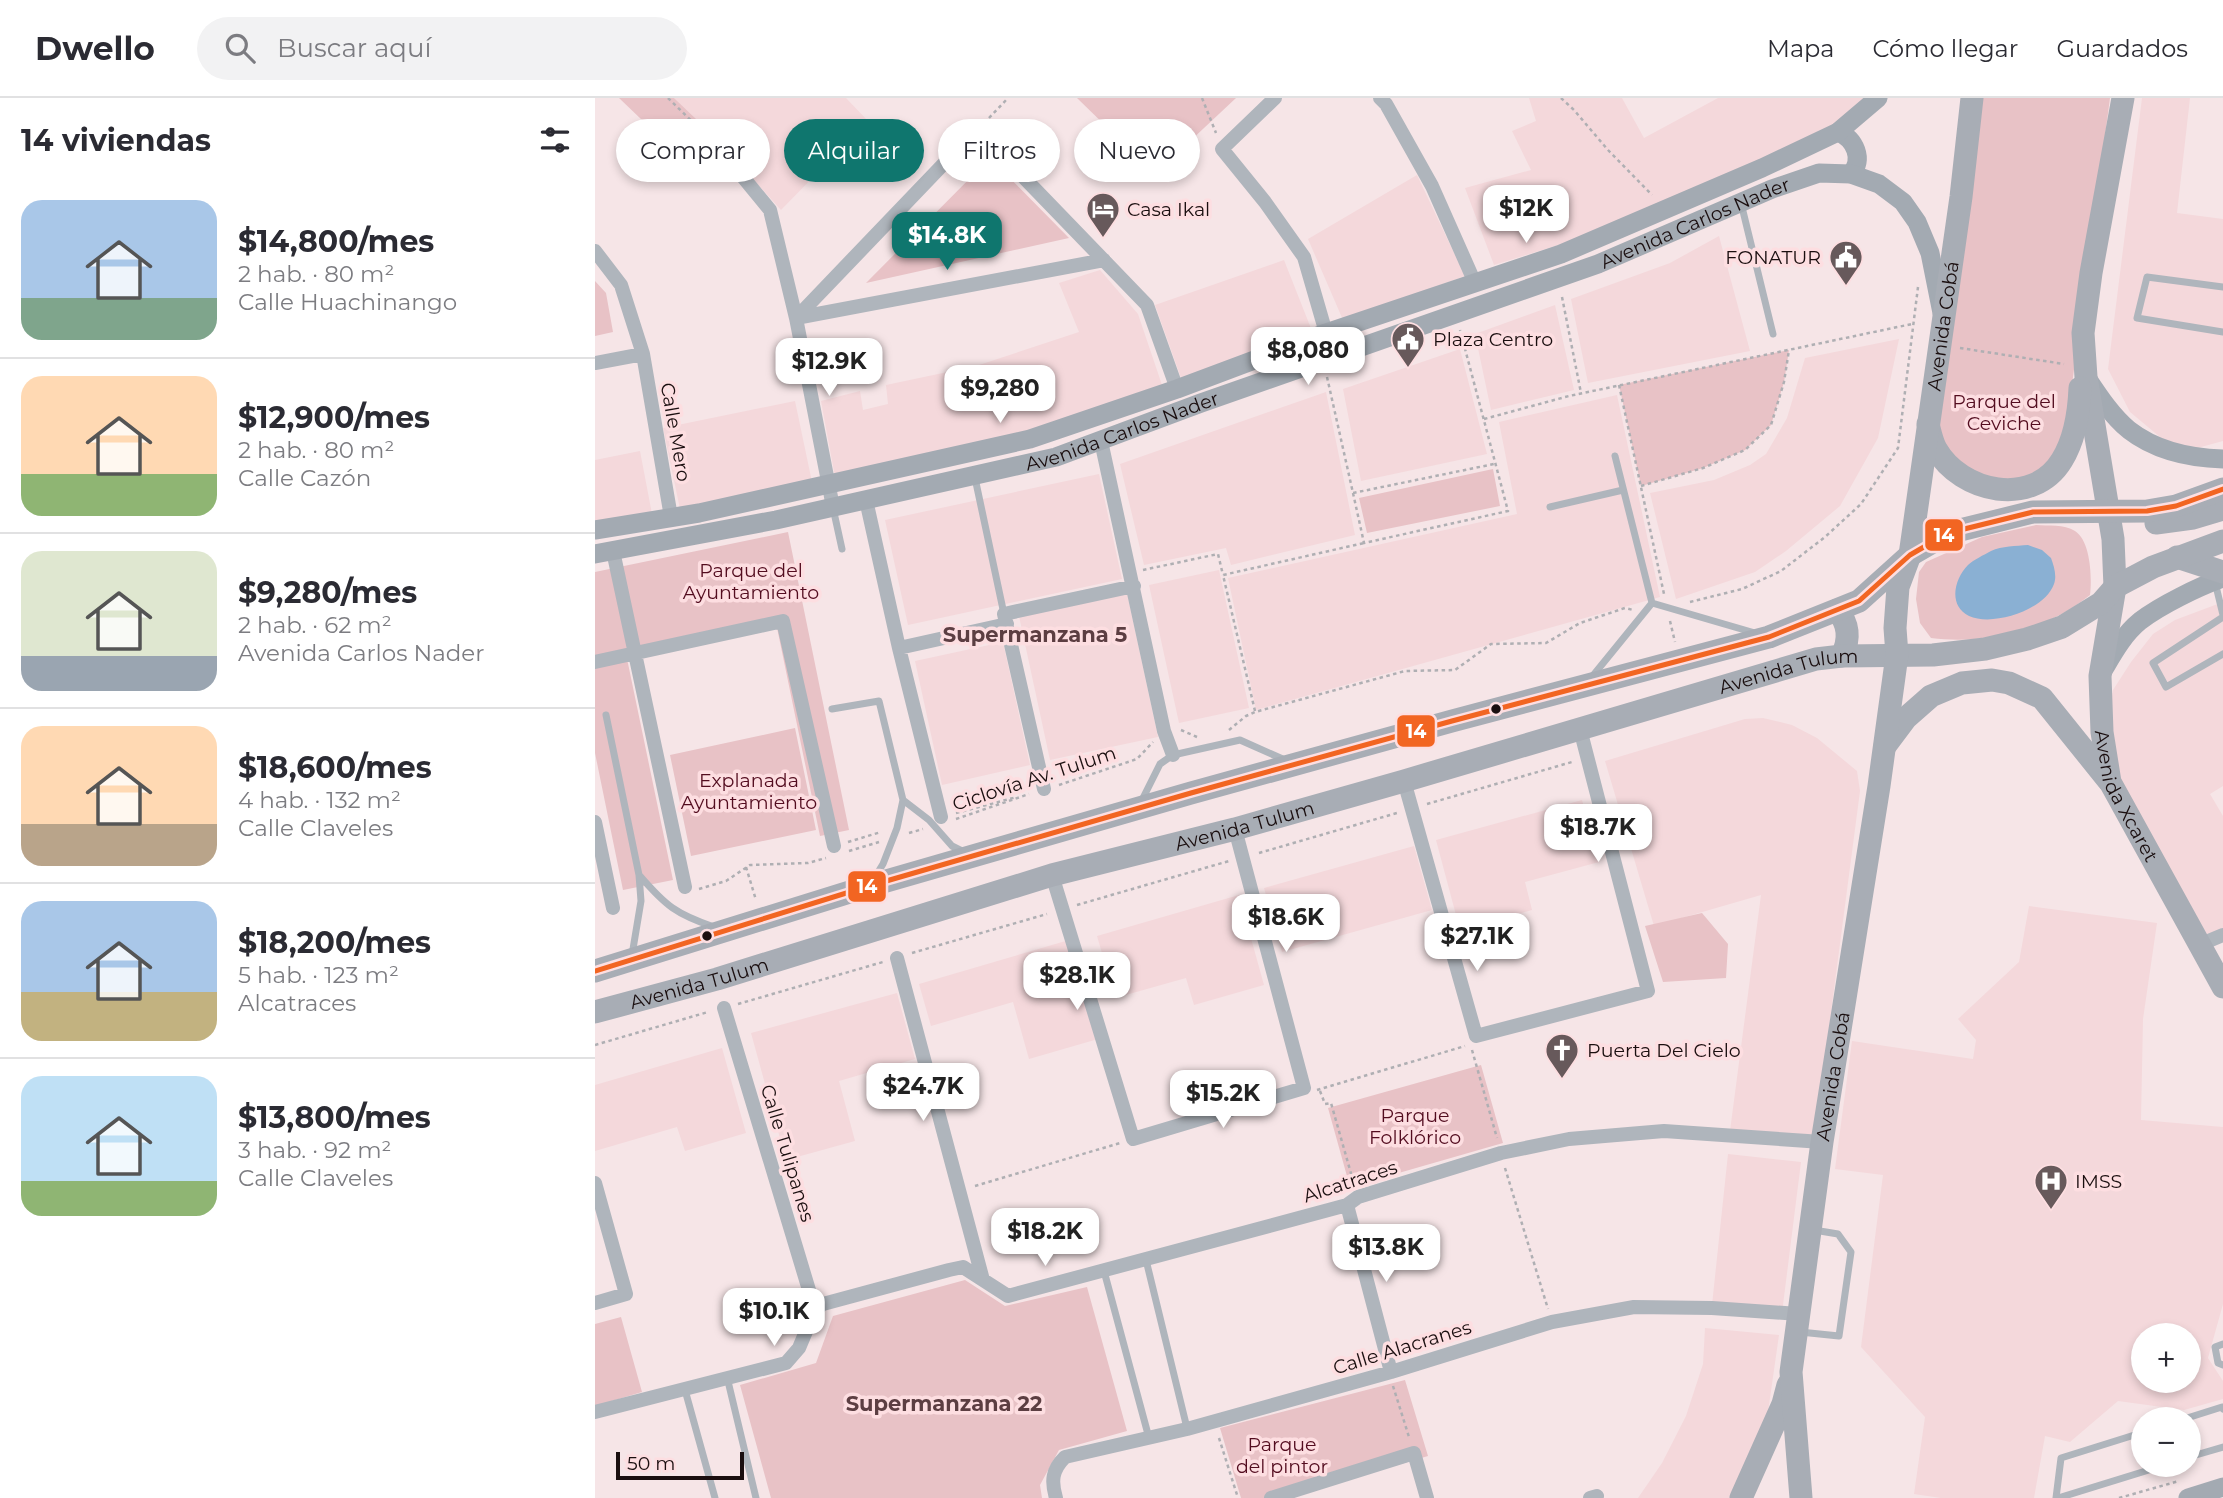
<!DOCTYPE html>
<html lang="es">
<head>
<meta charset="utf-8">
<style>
  body { margin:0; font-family:Montserrat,sans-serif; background:#f2f2f3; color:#2b2b33; height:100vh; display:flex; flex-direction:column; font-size:26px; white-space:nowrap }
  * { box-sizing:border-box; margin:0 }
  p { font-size:23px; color:#7c7c81 }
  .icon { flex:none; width:38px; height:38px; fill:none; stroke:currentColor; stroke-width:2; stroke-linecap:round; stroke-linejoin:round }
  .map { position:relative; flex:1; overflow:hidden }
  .side { display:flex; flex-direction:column; background:#fff; width:595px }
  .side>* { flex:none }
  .guide { position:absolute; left:21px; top:21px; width:665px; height:63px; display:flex; gap:14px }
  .fabs { position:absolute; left:1536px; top:1225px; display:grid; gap:14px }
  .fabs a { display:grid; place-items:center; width:70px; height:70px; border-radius:50%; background:#fff; box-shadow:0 4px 10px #0003; font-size:35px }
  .scale { position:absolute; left:21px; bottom:18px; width:128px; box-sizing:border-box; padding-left:7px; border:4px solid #1a0e0f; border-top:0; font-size:19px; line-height:24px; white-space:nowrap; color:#1a0e0f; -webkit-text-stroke:5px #fddee1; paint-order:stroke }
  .price { position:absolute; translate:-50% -60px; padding:0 16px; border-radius:14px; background:#fff; color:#222; font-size:23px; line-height:46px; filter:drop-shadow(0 2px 4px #0008) }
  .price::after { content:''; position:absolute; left:50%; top:42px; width:21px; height:16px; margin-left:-10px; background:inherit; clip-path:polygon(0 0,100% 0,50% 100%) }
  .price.current { background:#0f766e; color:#fff }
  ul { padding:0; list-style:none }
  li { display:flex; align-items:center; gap:21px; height:175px; padding:0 21px }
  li+li { border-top:2px solid #e1e1e2 }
  li span { display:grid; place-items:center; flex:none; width:196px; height:140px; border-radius:21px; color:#555 }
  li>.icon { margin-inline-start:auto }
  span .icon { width:84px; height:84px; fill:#fffc; stroke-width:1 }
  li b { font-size:30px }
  h2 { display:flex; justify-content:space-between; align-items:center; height:84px; padding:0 21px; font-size:30px }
  .chip { padding:0 24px; border-radius:32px; background:#fff; box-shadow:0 4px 10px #0003; font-size:24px; line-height:63px }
  .chip.current { background:#0f766e; color:#fff }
  header { display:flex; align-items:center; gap:42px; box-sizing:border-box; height:98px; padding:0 35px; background:#fff; border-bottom:2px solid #e1e1e2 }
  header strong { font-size:33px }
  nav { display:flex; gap:38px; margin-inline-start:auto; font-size:24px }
  .search { width:490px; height:63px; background:#f2f2f3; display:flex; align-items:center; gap:18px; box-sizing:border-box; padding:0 24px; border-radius:38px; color:#7c7c81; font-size:26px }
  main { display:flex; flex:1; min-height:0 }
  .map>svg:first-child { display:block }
</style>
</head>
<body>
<header>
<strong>Dwello</strong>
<div class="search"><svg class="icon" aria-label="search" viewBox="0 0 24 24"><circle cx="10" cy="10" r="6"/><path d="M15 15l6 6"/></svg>Buscar aquí</div>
<nav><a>Mapa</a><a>Cómo llegar</a><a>Guardados</a></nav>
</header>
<main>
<section class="side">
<h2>14 viviendas<svg class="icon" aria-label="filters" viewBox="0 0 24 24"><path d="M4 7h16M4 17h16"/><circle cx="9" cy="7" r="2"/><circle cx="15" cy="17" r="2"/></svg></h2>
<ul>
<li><span style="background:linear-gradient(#a9c7e8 70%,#7fa58c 0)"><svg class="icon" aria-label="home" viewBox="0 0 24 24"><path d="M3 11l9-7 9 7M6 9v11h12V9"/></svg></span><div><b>$14,800/mes</b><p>2 hab. · 80 m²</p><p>Calle Huachinango</p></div></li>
<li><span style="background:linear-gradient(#ffd9b3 70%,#8fb573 0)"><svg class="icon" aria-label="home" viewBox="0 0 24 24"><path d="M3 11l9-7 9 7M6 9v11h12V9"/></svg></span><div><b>$12,900/mes</b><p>2 hab. · 80 m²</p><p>Calle Cazón</p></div></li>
<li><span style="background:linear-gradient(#dfe7d0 75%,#9aa5b1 0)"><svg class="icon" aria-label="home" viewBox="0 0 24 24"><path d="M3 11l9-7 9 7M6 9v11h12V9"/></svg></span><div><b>$9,280/mes</b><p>2 hab. · 62 m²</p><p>Avenida Carlos Nader</p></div></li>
<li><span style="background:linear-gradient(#ffd9b3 70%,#b9a48a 0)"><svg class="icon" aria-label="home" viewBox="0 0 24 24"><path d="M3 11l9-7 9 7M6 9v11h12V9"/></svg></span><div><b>$18,600/mes</b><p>4 hab. · 132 m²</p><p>Calle Claveles</p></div></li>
<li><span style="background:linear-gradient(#a9c7e8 65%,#c2b280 0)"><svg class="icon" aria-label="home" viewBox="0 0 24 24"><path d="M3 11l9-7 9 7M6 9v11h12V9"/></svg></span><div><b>$18,200/mes</b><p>5 hab. · 123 m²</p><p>Alcatraces</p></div></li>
<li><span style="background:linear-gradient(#bfe0f5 75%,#8fb573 0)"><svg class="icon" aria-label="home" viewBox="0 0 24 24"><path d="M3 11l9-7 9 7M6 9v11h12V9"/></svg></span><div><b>$13,800/mes</b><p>3 hab. · 92 m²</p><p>Calle Claveles</p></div></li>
</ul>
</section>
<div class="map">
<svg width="1628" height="1400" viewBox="0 0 1628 1400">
  <rect width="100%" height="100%" fill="#f6e5e7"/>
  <path fill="#f4d8db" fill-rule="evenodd" d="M79,0h172l22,23 -87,89 -67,-74z
    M934,0h93l22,40 74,-40h151l-36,30 -262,113 -77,24 -29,-77 66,-18 -19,-39 24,-10z
    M1547,0h48l-13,115 46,6v222l-33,9 -24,-8 -36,-30 -22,-43z
    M822,77l48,101 -122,44 -35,-81z
    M1124,138l31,115 -162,32 -17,-84 99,-36z
    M689,162l28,71 -131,47 -26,-73z
    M505,172l38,44 24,71 -135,48 -192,44 -14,-76 39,-10 3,19 25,-6 -2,-19 90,-19 103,-34 -20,-49z
    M960,207l19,85 -83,20 -16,-76z
    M1304,241l-21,99 -38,68 -54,45 -31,21 -79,27 -26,-106 64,-13 36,-15 16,-11 21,-36 18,-60z
    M865,251l27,105 -126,27 -18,-92z
    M731,294l29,143 -124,30 -5,-17 -82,17 -24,-101z
    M1022,297l43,202 -404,113 -28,-132 289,-64 -18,-92z
    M200,303l17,81 -132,27 -17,-81z
    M45,353l12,63 -57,11v-65z
    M504,376l23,105 -214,46 -23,-105z
    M624,472l30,138 -70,15 -30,-138z
    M532,495l31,144 -108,23 -31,-144z
    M1628,504v184l-13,8 13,22v116l-13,8 -87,-152 -11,-37 -5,-31 6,-30 18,-28 22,-28 22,-14z
    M408,544l27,123 -88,20 -27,-124z
    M1168,620l29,7 25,13 40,33 3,20 -46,351 -84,-11 31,-236 -107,31 -49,-165 140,-42z
    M987,702l17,62 -74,20 7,28 -72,20 -24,-90z
    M819,748l18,64 -150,42 -18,-64z
    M644,797l25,90 -70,20 -8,-27 -71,20 -18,-62z
    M1434,808l128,17 -14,96 -2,101 82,7v177l-15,54 15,23v18l-39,11 -66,-9 -48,41 -25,-6 -11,62h-93l-27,-4 11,-77 -64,-70 22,-172 -48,-6 17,-128 121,18 3,-19 -18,-21 61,-57zM1549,1237h45v46h-45z
    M474,842l29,99 -69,20 -16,-57 -82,24 -12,-42z
    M302,895l18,66 -76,22 16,60 -69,19 -35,-127z
    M127,950l24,85 -61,18 -8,-24 -82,24v-66z
    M1133,1056l73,8 -19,151 -70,-8z
    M1110,1230l74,7 -13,91 -25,72h-103l24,-35 24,-47 17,-52z"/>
  <path fill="#e8c2c6" d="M24,0h55l40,38 -26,28z
    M482,0h159l-81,76z
    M1387,0h128l-44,332 -10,24 -16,16 -16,10 -31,3 -31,-14 -16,-19 -9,-24z
    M395,60l79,80 -203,45z
    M0,183l11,12 7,39 -18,4z
    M1194,252l-5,32 -13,43 -26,25 -42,18 -62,18 -22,-101z
    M898,371l7,37 -133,27 -8,-35z
    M1441,427c12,1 28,-1 39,6 16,10 17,48 15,64 -43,35 -104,50 -159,43l-11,-15 -4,-24 3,-27 7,-10 56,-25z
    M193,434l61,298 -29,6 -45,-218 -150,31 48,231 -50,10 -28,-137v-181z
    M200,630l21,102 -125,26 -21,-101z
    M1107,815l26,31 -2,34 -63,4 -18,-56z
    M886,967l22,78 -153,44 -22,-79z
    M370,1182l40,26 82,-19 40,144 -68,19 -19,35 2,13h-271l-31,-113 76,-22 17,-47z
    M26,1219l21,75 -47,14v-82z
    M810,1282l23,76 -143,42h-44l-21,-70z"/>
  <path fill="#8ab0d3" d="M1433,447l14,5 9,8c3,8 6,18 3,26 -9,26 -61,43 -85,32 -21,-10 -15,-37 -1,-51 5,-5 16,-10 23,-14 11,-5 25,-5 37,-6z"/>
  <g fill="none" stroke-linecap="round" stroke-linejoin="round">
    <path stroke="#afafb3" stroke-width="2.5" stroke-dasharray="3.5 3.5" stroke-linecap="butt" d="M73,0l40,39
      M607,0l14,35
      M966,0l13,12 34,40 44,45
      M394,20l19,-20
      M967,199l19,96
      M1365,250l104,16
      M732,279l26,116 141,-29
      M1024,287l45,209
      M889,321l85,-23 343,-72
      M1046,388l62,-18 42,-18 26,-25 13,-43 5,-32
      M758,395l11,50 144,-32 -48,-181
      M548,472l75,-16 5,21
      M1095,504l52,-13 39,-18 44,-34 36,-33 37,-56 20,-161
      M1075,523l5,21
      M660,613l-32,-136 141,-32
      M586,632l16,7
      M634,632l17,-14 9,-4 150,-41 50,-1 36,-26 55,-1 34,-20 45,-15 8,2
      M464,687l78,-26 16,-17
      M832,706l145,-42
      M361,715l61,-16
      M361,721l73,-25
      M314,735l14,-4
      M253,744l33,-10
      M254,753l30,-9
      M664,755l138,-40
      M151,769l10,33
      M104,791l27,-8 24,-16 58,-2 18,-5
      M482,807l152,-44
      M317,855l135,-39
      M143,906l145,-42
      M0,947l113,-33
      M877,952l25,88
      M722,992l148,-44
      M725,993l5,13 6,-1 23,81
      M910,1070l43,141
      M380,1088l145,-43
      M798,1288l16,51
      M624,1340l19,60
      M1524,1400l60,-17"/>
    <path stroke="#afb5bc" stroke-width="7" d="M1146,105l32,131
      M1628,189l-76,-10 -10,41 86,14
      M380,380l29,136
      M955,409l73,-17
      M238,410l9,41
      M1620,484l8,33
      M1057,505l103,30
      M1628,519l-70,46 13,24 57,-33
      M996,580l61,-75 -37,-147
      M237,611l47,-8 24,99 -6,28 -14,36 -8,13
      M11,617l33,160 2,26 -9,54
      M308,702l26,20 23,26 14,7
      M547,702l18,-36 13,-9 67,-15 45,20
      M45,778c26,30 36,38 74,51
      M551,1162l41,168
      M509,1173l45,167
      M1205,1234l39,4 12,-84 -13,-18 -24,-4
      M1628,1246l-8,3 3,16 5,2
      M132,1279l29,121
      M90,1292l30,108
      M1589,1321l38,-12 1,2
      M1594,1359l34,-10
      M1461,1400l5,-40 83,-26
      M1463,1400l107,-33"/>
    <path stroke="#afb5bc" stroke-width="14" d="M680,0l-53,51 43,53 39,55 29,100
      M785,0l6,6 46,82 43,97
      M125,51l50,61 26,108 37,189
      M0,153l26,34 22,69 28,163
      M201,220l181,-189 170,176 30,84
      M201,220l308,-58
      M0,265l48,-9
      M506,343l63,290 9,24
      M271,402l33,148 42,169
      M18,453l72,336
      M304,550l108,-24
      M0,564l188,-41 51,225
      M809,683l72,255 172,-45 -68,-262
      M449,691l-40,-175 130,-28
      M0,724l18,86
      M457,777l81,264 171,-51 -69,-259
      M1604,847l24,-10
      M302,860l86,322
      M129,910l91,302
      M0,1085l31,111 -31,9
      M752,1107l44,167
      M0,1314l191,-49 13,-15 16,-38 8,-6 126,-34 14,-3 45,29 339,-91 11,-8 143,-44 68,-14 95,-8 158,11
      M461,1400c-5,-17 -4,-28 9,-41l122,-28 204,-57 161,-50 82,-15 78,1 87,6
      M676,1400l143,-45 13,45
      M995,1400l7,-2"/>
    <g stroke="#a3aab2" stroke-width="19">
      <path d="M1243,34c17,7 26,27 13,42"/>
      <path d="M1492,280c12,18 25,38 42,52 27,21 61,28 94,29"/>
      <path d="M0,432l104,-17 331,-74 147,-50 149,-56 235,-79 201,-86 76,-36 40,-34"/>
      <path id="s1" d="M0,456l181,-34 280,-63 145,-54 397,-139 174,-75 47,-16 32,1 28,10 24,18 14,20 13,31 12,60"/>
      <path d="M1509,571c10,-17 20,-35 36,-48 21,-16 58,-34 83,-43"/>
      <path d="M1593,1400l35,-11"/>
    </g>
    <g stroke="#a8adb5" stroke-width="23">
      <path id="s2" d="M1528,0l-32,175 -8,60 3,44 27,162 2,48 -15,89 2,56 8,50 113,205"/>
      <path d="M1333,326c2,8 4,18 8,25 25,44 97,59 126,11 13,-21 17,-48 18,-72"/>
      <path d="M1561,425l37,-5 30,-9"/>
      <path d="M1582,459l46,15"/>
      <path d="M1242,512c12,14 13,29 5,46"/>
      <path d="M1290,648l21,-28 25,-22 31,-13 30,-3 17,3 33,15 66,82"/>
      <path d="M0,873l274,-85 322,-93 261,-72 317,-84 90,-36 51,-46 38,-22 85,-21 114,-1 29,-5 47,-17"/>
      <path id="s3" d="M0,914l122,-33 335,-104 183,-46 169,-48 412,-122 26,-3 91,-1 52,-6 42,-10 35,-12 39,-24 14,-16 38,-20 70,-26"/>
      <path d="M1146,1400l42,-94 5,-19"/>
      <path id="s4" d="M1206,1400l-10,-126 31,-230 57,-356 18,-131 -2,-27 3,-41 12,-32 51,-358 11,-99"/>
    </g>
    <defs>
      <path id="bus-1" d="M0,873l274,-85 322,-93 261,-72 317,-84 90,-36 51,-46 38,-22 85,-21 114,-1 29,-5 47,-17"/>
    </defs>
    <use href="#bus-1" stroke="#fddee1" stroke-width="10"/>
    <use href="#bus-1" stroke="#f26522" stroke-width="5"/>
  </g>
  <defs>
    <symbol id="hotel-pin" viewBox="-11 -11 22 30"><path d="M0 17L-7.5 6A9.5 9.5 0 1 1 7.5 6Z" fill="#67595b" stroke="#fddee1"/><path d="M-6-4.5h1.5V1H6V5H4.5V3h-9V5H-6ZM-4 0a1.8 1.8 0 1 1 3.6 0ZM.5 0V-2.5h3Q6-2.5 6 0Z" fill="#fff"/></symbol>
    <symbol id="civic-pin" viewBox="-11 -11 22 30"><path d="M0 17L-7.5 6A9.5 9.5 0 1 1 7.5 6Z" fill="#67595b" stroke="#fddee1"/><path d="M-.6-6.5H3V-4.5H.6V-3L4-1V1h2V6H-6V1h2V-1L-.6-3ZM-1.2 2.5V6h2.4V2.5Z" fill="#fff"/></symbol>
    <symbol id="church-pin" viewBox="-11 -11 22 30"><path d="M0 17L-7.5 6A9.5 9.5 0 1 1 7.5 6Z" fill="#67595b" stroke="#fddee1"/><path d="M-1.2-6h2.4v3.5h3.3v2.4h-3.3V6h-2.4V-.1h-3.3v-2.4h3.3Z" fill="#fff"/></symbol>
    <symbol id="hospital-pin" viewBox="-11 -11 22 30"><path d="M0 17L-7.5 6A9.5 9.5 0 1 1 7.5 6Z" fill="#67595b" stroke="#fddee1"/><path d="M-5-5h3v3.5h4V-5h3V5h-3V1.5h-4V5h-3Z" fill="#fff"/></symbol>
  </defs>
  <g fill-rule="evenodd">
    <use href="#hotel-pin" x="489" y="92" width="38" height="52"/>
    <use href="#civic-pin" x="1232" y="140" width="38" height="52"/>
    <use href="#civic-pin" x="794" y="222" width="38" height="52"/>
    <use href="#church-pin" x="948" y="933" width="38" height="52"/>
    <use href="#hospital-pin" x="1437" y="1064" width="38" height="52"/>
  </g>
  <g fill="#1a0e0f" stroke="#fddee1" stroke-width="2.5">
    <circle cx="901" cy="611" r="6"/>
    <circle cx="112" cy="838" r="6"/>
  </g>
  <g text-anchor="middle" stroke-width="7" stroke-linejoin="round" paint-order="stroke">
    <g font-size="19" fill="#1a0e0f" stroke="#fddee1" text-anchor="start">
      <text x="532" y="118">Casa Ikal</text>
      <text x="1226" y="166" text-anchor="end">FONATUR</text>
      <text x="838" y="248">Plaza Centro</text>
      <text x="992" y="959">Puerta Del Cielo</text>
      <text x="1480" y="1090">IMSS</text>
    </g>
    <g font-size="19" fill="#1a0e0f" stroke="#fddee1">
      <text dy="7" stroke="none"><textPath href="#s1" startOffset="1152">Avenida Carlos Nader</textPath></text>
      <text dy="7" stroke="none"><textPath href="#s4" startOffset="1185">Avenida Cobá</textPath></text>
      <text dy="7" stroke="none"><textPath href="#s1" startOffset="542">Avenida Carlos Nader</textPath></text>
      <text transform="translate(81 334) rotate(80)" y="7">Calle Mero</text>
      <text dy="7" stroke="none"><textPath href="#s3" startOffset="1242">Avenida Tulum</textPath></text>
      <text transform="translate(439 680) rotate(-18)" y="7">Ciclovía Av. Tulum</text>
      <text dy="7" stroke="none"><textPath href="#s2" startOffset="710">Avenida Xcaret</textPath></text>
      <text dy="7" stroke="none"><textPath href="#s3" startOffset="676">Avenida Tulum</textPath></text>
      <text dy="7" stroke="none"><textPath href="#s3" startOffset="108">Avenida Tulum</textPath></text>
      <text dy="7" stroke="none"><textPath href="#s4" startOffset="425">Avenida Cobá</textPath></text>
      <text transform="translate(193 1055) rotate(73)" y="7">Calle Tulipanes</text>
      <text transform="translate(755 1083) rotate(-18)" y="7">Alcatraces</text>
      <text transform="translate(807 1249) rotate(-17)" y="7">Calle Alacranes</text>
    </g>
    <g font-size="19" fill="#530c1f" stroke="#fddee1">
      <text x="1409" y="310">Parque del<tspan x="1409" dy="22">Ceviche</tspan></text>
      <text x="156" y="479">Parque del<tspan x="156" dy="22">Ayuntamiento</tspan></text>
      <text x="154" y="689">Explanada<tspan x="154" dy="22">Ayuntamiento</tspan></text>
      <text x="820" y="1024">Parque<tspan x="820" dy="22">Folklórico</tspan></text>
      <text x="687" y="1353">Parque<tspan x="687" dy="22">del pintor</tspan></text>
    </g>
    <g font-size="21" font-weight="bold" fill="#5c3e42" stroke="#fddee1">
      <text x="440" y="544">Supermanzana 5</text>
      <text x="349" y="1313">Supermanzana 22</text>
    </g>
  </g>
  <g stroke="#fddee1" stroke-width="2.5">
    <rect x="1329" y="420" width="40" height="34" rx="7" fill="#f26522"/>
    <rect x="801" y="616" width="40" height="34" rx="7" fill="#f26522"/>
    <rect x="252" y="772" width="40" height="33" rx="7" fill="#f26522"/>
  </g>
  <g font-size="19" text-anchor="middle" font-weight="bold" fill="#fff">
    <text x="1349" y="444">14</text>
    <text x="821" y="640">14</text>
    <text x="272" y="795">14</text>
  </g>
</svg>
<div class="fabs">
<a>+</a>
<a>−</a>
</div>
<div class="scale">50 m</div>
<b class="price" style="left:931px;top:147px">$12K</b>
<b class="price current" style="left:352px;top:174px">$14.8K</b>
<b class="price" style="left:713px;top:289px">$8,080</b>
<b class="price" style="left:234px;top:300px">$12.9K</b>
<b class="price" style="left:405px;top:327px">$9,280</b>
<b class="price" style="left:1003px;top:766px">$18.7K</b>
<b class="price" style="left:691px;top:856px">$18.6K</b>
<b class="price" style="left:882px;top:875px">$27.1K</b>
<b class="price" style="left:482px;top:914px">$28.1K</b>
<b class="price" style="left:328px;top:1025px">$24.7K</b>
<b class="price" style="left:628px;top:1032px">$15.2K</b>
<b class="price" style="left:450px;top:1170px">$18.2K</b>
<b class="price" style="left:791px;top:1186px">$13.8K</b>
<b class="price" style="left:179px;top:1250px">$10.1K</b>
<div class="guide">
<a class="chip">Comprar</a>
<a class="chip current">Alquilar</a>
<a class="chip">Filtros</a>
<a class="chip">Nuevo</a>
</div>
</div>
</main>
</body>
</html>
